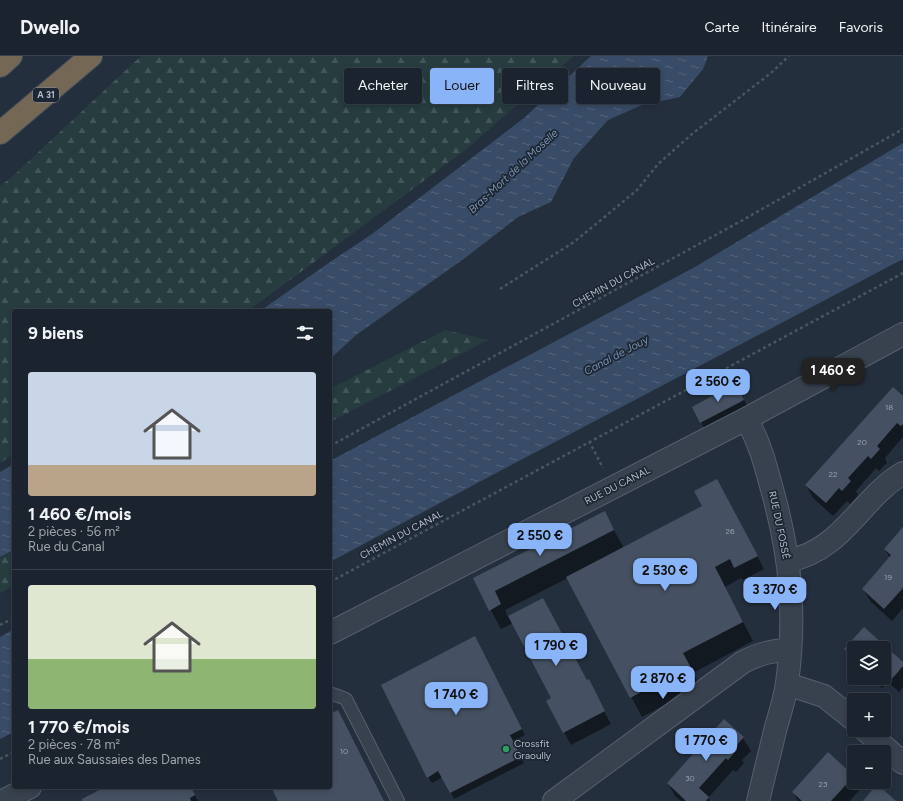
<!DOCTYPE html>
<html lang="fr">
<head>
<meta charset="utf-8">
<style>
  body { margin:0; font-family:Figtree,sans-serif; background:#242b36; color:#f1f3f6; height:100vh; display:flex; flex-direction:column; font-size:15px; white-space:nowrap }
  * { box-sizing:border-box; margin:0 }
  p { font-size:13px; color:#a0a4aa }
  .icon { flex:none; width:22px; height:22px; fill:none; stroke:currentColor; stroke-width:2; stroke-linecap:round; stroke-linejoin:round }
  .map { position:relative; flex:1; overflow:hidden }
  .details { position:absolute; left:12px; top:253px; width:320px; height:480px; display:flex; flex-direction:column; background:#1b232e; border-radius:4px; box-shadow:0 2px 6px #0003,0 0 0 1px #39404a }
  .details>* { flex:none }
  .guide { position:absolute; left:344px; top:12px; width:380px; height:36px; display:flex; gap:8px }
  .buttons { position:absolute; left:847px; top:585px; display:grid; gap:8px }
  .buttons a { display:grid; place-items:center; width:44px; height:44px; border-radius:4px; background:#1b232e; box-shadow:0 2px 6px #0003,0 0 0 1px #39404a; font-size:20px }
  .price { position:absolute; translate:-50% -34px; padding:0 9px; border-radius:8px; background:#8ab4f8; color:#111; font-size:13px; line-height:26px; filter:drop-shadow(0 1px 2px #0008) }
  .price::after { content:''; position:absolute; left:50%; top:24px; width:12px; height:9px; margin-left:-6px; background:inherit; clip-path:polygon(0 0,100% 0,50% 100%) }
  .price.selected { background:#222; color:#fff }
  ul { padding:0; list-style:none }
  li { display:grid; align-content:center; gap:8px; height:212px; padding:0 16px }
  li+li { border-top:1px solid #39404a }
  li span { display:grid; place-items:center; height:124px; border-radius:4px; color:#555 }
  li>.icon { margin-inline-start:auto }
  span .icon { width:72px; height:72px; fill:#fffc; stroke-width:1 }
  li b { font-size:17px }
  h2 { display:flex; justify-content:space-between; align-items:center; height:48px; padding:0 16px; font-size:17px }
  .tag { padding:0 14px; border-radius:4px; background:#1b232e; box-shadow:0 2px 6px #0003,0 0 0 1px #39404a; font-size:14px; line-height:36px }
  .tag.selected { background:#8ab4f8; color:#111 }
  header { display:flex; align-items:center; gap:24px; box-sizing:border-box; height:56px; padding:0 20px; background:#1b232e; border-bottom:1px solid #39404a }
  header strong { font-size:19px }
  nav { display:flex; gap:22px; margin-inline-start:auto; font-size:14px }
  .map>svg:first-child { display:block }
</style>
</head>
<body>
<header>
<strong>Dwello</strong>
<nav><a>Carte</a><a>Itinéraire</a><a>Favoris</a></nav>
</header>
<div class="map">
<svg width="903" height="745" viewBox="0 0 903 745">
  <defs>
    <pattern id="forest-firs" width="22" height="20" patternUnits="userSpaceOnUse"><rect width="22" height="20" fill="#263c3f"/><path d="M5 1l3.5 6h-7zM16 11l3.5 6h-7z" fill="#435659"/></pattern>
    <pattern id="water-ripples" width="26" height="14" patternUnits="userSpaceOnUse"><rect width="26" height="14" fill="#394c67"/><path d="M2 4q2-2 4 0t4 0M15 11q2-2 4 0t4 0" fill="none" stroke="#53647b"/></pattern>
  </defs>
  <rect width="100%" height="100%" fill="#242f3e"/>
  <path fill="url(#forest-firs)" d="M141,0h433l-110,95 -216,160h-234v143l-14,9v-277l14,-11z
    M445,274l43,10 -158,82v-33z
    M14,495v35l-14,7v-35z"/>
  <path fill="url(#water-ripples)" d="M591,0h117l-5,13 -23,28 -38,8 -34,15 -34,38 -23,44 -33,15 -53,41 -109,77 -26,24v-48h-70l73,-51 39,-26 152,-116z
    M903,87v116l-422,222 -151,81v-101l365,-194z
    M14,408v86l-14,7v-85z
    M14,573v103l-14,7v-102z"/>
  <path fill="#0007" d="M903,341v40l-18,21 2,5 -8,8 -3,-3 -20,23 2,4 -8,9 -3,-3 -14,15 -20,-18 -7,-13z
    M743,342l8,15 -43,22 -7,-13z
    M724,437l40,76 -21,11 -2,-2 -16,9 28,54 -60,32 7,13 -58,31 -74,-139 -63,32 3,7 35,-18 68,125 -40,21 -7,-13 -12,-33 -39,-76 -12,6 -27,-50 130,-66 20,35 77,-41z
    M903,473v79l-11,13 -21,-19 -8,-13 27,-31 -5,-9z
    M864,572l39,35v24l-4,5 -11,-10 -6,6 -11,-10h13v-30h-30v15l-9,-14z
    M478,588l47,91 -12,6 11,22 -70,36 -11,-22 -11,6 -4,-6z
    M743,682l8,13 -9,9 2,3 -8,9 -3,-2 -25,28 2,3h-29l-6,-5 -7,-13z
    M853,720l1,6h2l4,7 -10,12h-52l-5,-9z
    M107,731h83l8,14h-114z"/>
  <path fill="#455162" d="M736,327l8,17 -44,23 -8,-16z
    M893,331l10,9v28l-2,2 -4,-3 -20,23 3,3 -9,10 -3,-3 -20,22 3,3 -9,10 -3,-3 -13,15 -21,-18z
    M717,423l41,77 -24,12 -4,-9 -15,8 28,55 -60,31 7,13 -60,32 -64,-121 136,-71 -8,-15z
    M605,455l9,19 -119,61 6,13 -12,7 -16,-33z
    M903,471v61l-19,21 -22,-20 29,-34 -7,-6z
    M543,542l44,82 2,-1 16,32 -42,22 -17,-32 5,-3 -43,-82z
    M864,571l39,35v4l-12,14 -7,-7v-25h-30v10l-10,-9z
    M475,580l47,93 -12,6 11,22 -71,36 -12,-22 -11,7 -46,-93z
    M338,654l46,91h-106l-7,-14h59v-73z
    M724,663l20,18 -9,10 2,3 -9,10 -2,-2 -27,30 10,9 -3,4h-20l-19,-18z
    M828,696l26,24 -23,25h-29l-10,-9z
    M877,728l19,17h-33z
    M105,731h86l4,8 -5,3 1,3h-109v-2z"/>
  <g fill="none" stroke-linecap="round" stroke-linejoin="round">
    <defs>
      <path id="service" d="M330,637l16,6 52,102"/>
      <path id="minor" d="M746,363c14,23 20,48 27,74 18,65 23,123 14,190 -2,15 -7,30 -11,44 -6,25 -12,49 -18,74
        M788,505c55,-11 72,-62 115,-88
        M787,628l37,12 30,24
        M865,674l38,33
        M554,745l189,-139c16,-8 29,-12 47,-12"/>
      <path id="tertiary" d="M330,577l416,-214 157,-85
        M3,745l27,-14"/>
      <path id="motorway" d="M0,10l11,-10
        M0,77l91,-77"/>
    </defs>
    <use href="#service" stroke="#565f6c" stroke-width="14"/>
    <use href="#minor" stroke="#565f6c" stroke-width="24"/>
    <use href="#tertiary" stroke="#565f6c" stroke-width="24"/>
    <use href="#motorway" stroke="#434c59" stroke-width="24"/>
    <path stroke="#44595c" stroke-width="2.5" stroke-dasharray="3 3" stroke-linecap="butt" d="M500,233l74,-47 33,-27 30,-25 21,-26 34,-30 79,-61 18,-17
      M589,385l14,27
      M330,390l411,-225 162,-92
      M330,526l573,-309
      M0,569l14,-7
      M0,703l14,-7"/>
    <use href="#service" stroke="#38414e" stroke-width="12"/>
    <use href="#minor" stroke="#38414e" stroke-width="22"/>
    <use href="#tertiary" stroke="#38414e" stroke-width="22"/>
    <use href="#motorway" stroke="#746855" stroke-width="22"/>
  </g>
  <circle fill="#2e9e5b" stroke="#1d2633" stroke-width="1.5" cx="506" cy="693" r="4"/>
  <g text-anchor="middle" stroke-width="3.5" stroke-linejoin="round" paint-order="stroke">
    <g font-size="8" fill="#98a1af">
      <text x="889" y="354">18</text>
      <text x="862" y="389">20</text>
      <text x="833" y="421">22</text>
      <text x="730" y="478">26</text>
      <text x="888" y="524">19</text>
      <text x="344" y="698">10</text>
      <text x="690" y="725">30</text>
      <text x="823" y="731">23</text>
    </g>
    <rect fill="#1d2633" stroke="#878f9c" stroke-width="1" x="33" y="32" width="26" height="14" rx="3"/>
    <g font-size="9" font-weight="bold" fill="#b4bcc9">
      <text x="46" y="42">A 31</text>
    </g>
    <g font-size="10" fill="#b4bcc9" stroke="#1d2633">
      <text transform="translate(613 226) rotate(-29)" y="4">CHEMIN DU CANAL</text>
      <text transform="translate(617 429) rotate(-27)" y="4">RUE DU CANAL</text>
      <text transform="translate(780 469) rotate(78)" y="4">RUE DU FOSSÉ</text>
      <text transform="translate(401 478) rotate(-28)" y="4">CHEMIN DU CANAL</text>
    </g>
    <g font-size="10" fill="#b4bcc9" stroke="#1d2633" text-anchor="start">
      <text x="514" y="691">Crossfit<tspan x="514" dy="12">Graoully</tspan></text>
    </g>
    <g font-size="11" font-style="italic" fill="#7c92b1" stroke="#1d2633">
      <text transform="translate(513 115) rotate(-43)" y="4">Bras-Mort de la Moselle</text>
      <text transform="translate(616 299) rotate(-28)" y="4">Canal de Jouy</text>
    </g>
  </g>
</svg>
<div class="buttons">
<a><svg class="icon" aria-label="layers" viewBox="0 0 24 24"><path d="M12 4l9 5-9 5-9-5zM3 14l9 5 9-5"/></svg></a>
<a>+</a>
<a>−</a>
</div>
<b class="price selected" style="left:833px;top:336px">1 460 €</b>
<b class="price" style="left:718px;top:347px">2 560 €</b>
<b class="price" style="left:540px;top:501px">2 550 €</b>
<b class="price" style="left:665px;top:536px">2 530 €</b>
<b class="price" style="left:775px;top:555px">3 370 €</b>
<b class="price" style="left:556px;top:611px">1 790 €</b>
<b class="price" style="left:663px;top:644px">2 870 €</b>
<b class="price" style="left:456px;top:660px">1 740 €</b>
<b class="price" style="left:706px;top:706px">1 770 €</b>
<div class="guide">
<a class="tag">Acheter</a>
<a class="tag selected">Louer</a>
<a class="tag">Filtres</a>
<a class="tag">Nouveau</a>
</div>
<section class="details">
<h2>9 biens<svg class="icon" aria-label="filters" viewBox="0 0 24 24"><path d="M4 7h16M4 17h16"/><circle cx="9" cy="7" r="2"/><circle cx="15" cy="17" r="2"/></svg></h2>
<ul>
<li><span style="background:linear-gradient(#c9d6e8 75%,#b9a48a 0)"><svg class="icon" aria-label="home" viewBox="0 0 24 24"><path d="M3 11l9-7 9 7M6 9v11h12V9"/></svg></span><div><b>1 460 €/mois</b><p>2 pièces · 56 m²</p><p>Rue du Canal</p></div></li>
<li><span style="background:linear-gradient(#dfe7d0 60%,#8fb573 0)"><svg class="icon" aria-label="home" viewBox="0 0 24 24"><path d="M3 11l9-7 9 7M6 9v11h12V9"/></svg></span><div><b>1 770 €/mois</b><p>2 pièces · 78 m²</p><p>Rue aux Saussaies des Dames</p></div></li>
</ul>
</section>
</div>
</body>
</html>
